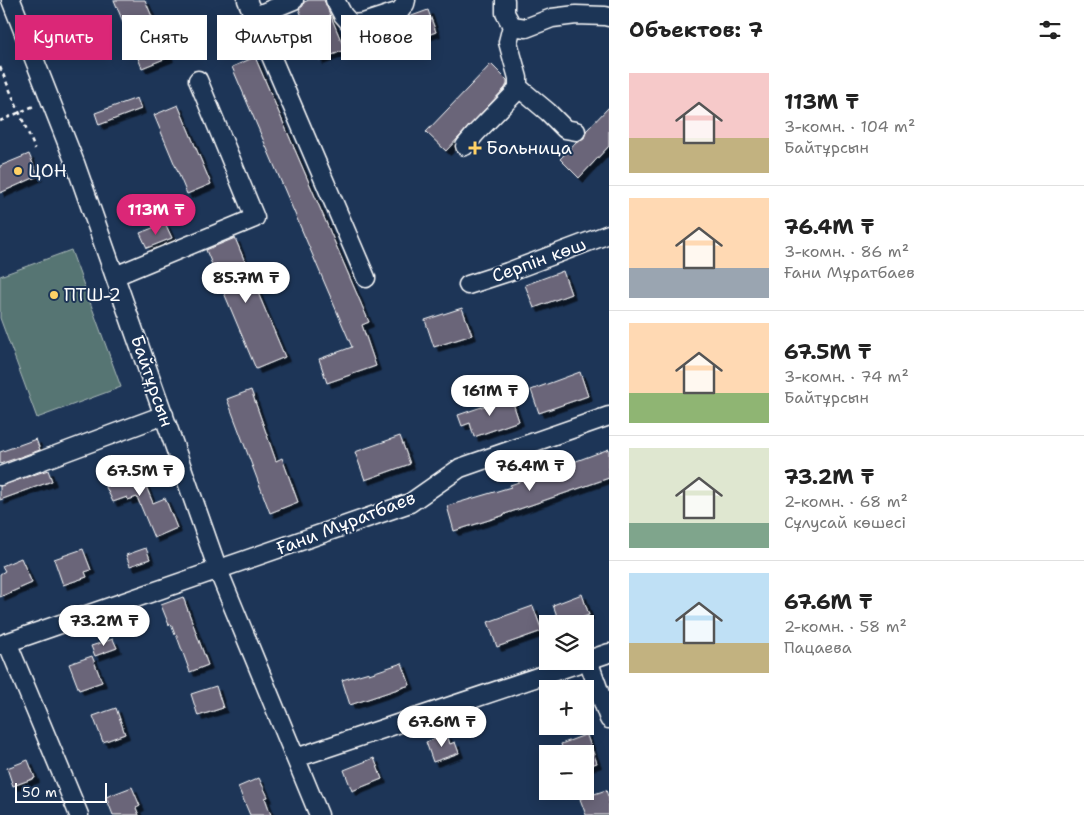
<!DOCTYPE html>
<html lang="ru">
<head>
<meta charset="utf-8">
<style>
  body { margin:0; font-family:"Shantell Sans",sans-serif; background:#f6f6f6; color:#222; height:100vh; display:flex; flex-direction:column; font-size:19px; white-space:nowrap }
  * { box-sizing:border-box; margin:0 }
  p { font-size:16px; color:#767676 }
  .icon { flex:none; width:28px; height:28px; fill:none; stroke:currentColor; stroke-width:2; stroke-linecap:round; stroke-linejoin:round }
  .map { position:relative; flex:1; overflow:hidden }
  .panel { display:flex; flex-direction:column; background:#fff; width:475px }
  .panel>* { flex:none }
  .top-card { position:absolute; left:15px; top:15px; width:475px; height:45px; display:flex; gap:10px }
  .buttons { position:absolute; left:539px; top:615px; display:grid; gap:10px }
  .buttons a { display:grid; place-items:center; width:55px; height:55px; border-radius:0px; background:#fff; box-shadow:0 2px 12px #0003; font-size:25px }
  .scale { position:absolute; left:15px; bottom:12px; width:92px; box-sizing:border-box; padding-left:5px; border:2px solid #fff; border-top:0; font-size:14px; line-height:18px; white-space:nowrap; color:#fff; -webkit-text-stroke:4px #1d3557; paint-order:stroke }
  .price { position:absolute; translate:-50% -42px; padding:0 11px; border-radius:18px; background:#fff; color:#222; font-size:16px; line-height:32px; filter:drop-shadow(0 1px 2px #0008) }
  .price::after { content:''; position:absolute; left:50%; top:30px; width:15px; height:11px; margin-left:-8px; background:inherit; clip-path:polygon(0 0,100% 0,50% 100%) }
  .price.current { background:#db2777; color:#fff }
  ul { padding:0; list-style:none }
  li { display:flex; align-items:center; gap:15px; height:125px; padding:0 20px }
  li+li { border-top:1px solid #e0e0e0 }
  li span { display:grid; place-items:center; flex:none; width:140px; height:100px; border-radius:0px; color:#555 }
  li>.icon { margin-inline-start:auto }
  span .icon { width:60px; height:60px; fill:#fffc; stroke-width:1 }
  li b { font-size:21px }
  h2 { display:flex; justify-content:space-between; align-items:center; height:60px; padding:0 20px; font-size:21px }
  .chip { padding:0 18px; border-radius:0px; background:#fff; box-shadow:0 2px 12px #0003; font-size:18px; line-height:45px }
  .chip.current { background:#db2777; color:#fff }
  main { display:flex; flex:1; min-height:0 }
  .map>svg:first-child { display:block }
</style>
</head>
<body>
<main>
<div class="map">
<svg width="609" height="815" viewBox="0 0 609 815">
  <defs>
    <filter id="shadow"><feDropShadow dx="4.5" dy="4.5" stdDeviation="0" flood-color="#0009"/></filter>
  </defs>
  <rect width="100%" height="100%" fill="#1d3557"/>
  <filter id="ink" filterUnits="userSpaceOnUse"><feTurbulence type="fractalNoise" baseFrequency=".02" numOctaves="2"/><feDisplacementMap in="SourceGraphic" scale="10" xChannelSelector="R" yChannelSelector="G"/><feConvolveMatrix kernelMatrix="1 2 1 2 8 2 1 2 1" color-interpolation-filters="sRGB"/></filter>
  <g filter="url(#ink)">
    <path fill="#577573" stroke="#abbab9" d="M71,250l50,137 -84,31 -37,-100v-42z"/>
    <path fill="#6a6579" stroke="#fff" filter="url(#shadow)" d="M114,0h31l24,57 -27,11z
      M309,0h15l21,50 -26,10 -20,-51 4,-3 1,-4z
      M428,10l8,22 -58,21 -7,-21 32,-11 6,-4z
      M255,57l114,265 -7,3 14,41 -49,17 -8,-24 33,-12 -120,-280z
      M491,64l16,16v4l-2,4 -59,63 -20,-19z
      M137,98l4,11 -42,16 -4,-12z
      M178,105l33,79 -24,10 -33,-79z
      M609,107v39l-30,32 -19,-19 17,-18 7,-3 2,-7z
      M29,154l9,22 -38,17v-27z
      M165,223l7,15 -25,10 -7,-15z
      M235,238l50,119 -29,12 -50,-119z
      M563,271l8,23 -37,14 -9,-23z
      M462,308l10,27 -38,12 -9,-27z
      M580,372l8,24 -49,17 -8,-23z
      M251,390l25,71 6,-3 16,44 -28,11 -43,-114z
      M511,397l8,24 -45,16 -4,-14 -8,3 -4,-11z
      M400,436l10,28 -45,16 -10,-28z
      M36,439l4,11 -40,14v-12z
      M609,449v29l-104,36v1l-51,16 -7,-25 64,-19 -1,-2 32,-11 2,6 19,-6 -3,-7z
      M134,458l19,45 12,-5 12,30 -23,10 -17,-41 -9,3 -1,-3 -14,5 -10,-21 12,-5 -4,-9z
      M48,470l4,11 -52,19v-14z
      M146,548l4,11 -20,7 -4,-11z
      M83,549l8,21 -6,2 2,5 -24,8 -9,-26z
      M21,558l11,25 -32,14v-23l5,-3 -3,-5z
      M582,594l7,21 -24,9h-5l-7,-19z
      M183,597l25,68 -18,7 -14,-38 -1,1 -4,-11 -2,1 -8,-20z
      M533,606l9,25 -45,16 -9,-25z
      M113,639l4,9 -22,8 -4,-10z
      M92,656l10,26 -23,8 -10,-26z
      M402,663l8,22 -60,20 -8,-25 27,-8v2z
      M216,686l7,22 -25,8 -7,-22z
      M116,708l9,26 -22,8 -10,-26z
      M585,733h1l11,30 -12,4v-13h-21l-3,-10 24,-9z
      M447,735l3,9 5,-2 4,11 -26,9 -7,-20z
      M374,758l8,21 -30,12 -8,-21z
      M28,760l7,18 -22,8 -6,-18z
      M259,778l9,19 -3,1 6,17h-21l-12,-28z
      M132,787l8,19 -4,2 3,7h-26l-7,-18z
      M606,790l3,9v16h-23l-6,-16z"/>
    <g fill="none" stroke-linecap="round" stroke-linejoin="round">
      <defs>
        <path id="minor" d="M11,0l64,163 143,407 101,245
          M247,0l119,278
          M335,0l8,15 8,9 12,-1 37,-12 5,-7 1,-4
          M505,0v13l7,13 14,2 26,-10 24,-3 29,1 4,1
          M253,17l41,-17
          M518,87l30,25 17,17 11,2
          M465,146l11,-13 38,-39 4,-7v-9l-10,-36 4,-16
          M115,276l140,-58 -57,-138
          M468,285l40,-13 101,-38
          M0,476l164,-61
          M7,642l72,173
          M0,645l410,-142 50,-35 149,-52
          M588,660l21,59
          M296,758l313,-105"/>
      </defs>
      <use href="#minor" stroke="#fff" stroke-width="21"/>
      <path stroke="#fff" stroke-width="2.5" stroke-dasharray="4 4" stroke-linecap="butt" d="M0,67l35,82
        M0,121l36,-16"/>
      <use href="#minor" stroke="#1d3557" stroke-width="18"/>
    </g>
  </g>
  <g fill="#ffd166" stroke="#1d3557" stroke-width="2">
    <path d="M472.5 140.5h5v5h5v5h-5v5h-5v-5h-5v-5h5z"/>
    <circle cx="18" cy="171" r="5"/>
    <circle cx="54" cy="295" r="5"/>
  </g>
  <g text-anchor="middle" stroke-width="4" stroke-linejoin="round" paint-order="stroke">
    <g font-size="18" fill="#fff" stroke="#1d3557" text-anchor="start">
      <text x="486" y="154">Больница</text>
      <text x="28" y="177">ЦОН</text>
      <text x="64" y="301">ПТШ-2</text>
    </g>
    <g font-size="18" fill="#fff" stroke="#1d3557">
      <text transform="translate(539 260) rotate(-20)" y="6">Серпін көш</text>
      <text transform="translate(152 381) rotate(71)" y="6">Байтұрсын</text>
      <text transform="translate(346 523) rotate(-21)" y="6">Ғани Мұратбаев</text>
    </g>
  </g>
</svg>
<div class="buttons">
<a><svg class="icon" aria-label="layers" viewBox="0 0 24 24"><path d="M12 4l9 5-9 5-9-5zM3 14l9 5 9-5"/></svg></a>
<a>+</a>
<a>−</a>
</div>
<div class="scale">50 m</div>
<b class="price current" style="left:156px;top:236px">113M ₸</b>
<b class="price" style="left:246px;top:304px">85.7M ₸</b>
<b class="price" style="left:490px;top:417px">161M ₸</b>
<b class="price" style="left:530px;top:492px">76.4M ₸</b>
<b class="price" style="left:140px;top:497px">67.5M ₸</b>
<b class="price" style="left:104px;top:647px">73.2M ₸</b>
<b class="price" style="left:442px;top:748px">67.6M ₸</b>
<div class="top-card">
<a class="chip current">Купить</a>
<a class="chip">Снять</a>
<a class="chip">Фильтры</a>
<a class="chip">Новое</a>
</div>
</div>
<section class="panel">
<h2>Объектов: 7<svg class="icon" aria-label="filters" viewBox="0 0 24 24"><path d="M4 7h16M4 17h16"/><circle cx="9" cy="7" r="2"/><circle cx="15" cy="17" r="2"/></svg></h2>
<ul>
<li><span style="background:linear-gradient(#f6c9c9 65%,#c2b280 0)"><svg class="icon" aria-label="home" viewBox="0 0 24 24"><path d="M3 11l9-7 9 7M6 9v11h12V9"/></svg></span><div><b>113M ₸</b><p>3-комн. · 104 m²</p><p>Байтұрсын</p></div></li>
<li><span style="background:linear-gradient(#ffd9b3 70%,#9aa5b1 0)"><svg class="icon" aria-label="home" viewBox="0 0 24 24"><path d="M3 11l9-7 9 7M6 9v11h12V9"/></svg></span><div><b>76.4M ₸</b><p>3-комн. · 86 m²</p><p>Ғани Мұратбаев</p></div></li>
<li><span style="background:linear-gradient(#ffd9b3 70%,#8fb573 0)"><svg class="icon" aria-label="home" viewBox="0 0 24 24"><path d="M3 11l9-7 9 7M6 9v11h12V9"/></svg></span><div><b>67.5M ₸</b><p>3-комн. · 74 m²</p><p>Байтұрсын</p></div></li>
<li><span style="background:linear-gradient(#dfe7d0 75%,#7fa58c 0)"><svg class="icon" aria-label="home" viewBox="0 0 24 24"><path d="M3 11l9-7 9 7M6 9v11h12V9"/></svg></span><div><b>73.2M ₸</b><p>2-комн. · 68 m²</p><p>Сұлусай көшесі</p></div></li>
<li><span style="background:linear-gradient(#bfe0f5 70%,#c2b280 0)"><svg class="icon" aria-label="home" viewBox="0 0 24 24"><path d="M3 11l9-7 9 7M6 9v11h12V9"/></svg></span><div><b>67.6M ₸</b><p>2-комн. · 58 m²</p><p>Пацаева</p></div></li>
</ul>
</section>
</main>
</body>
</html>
